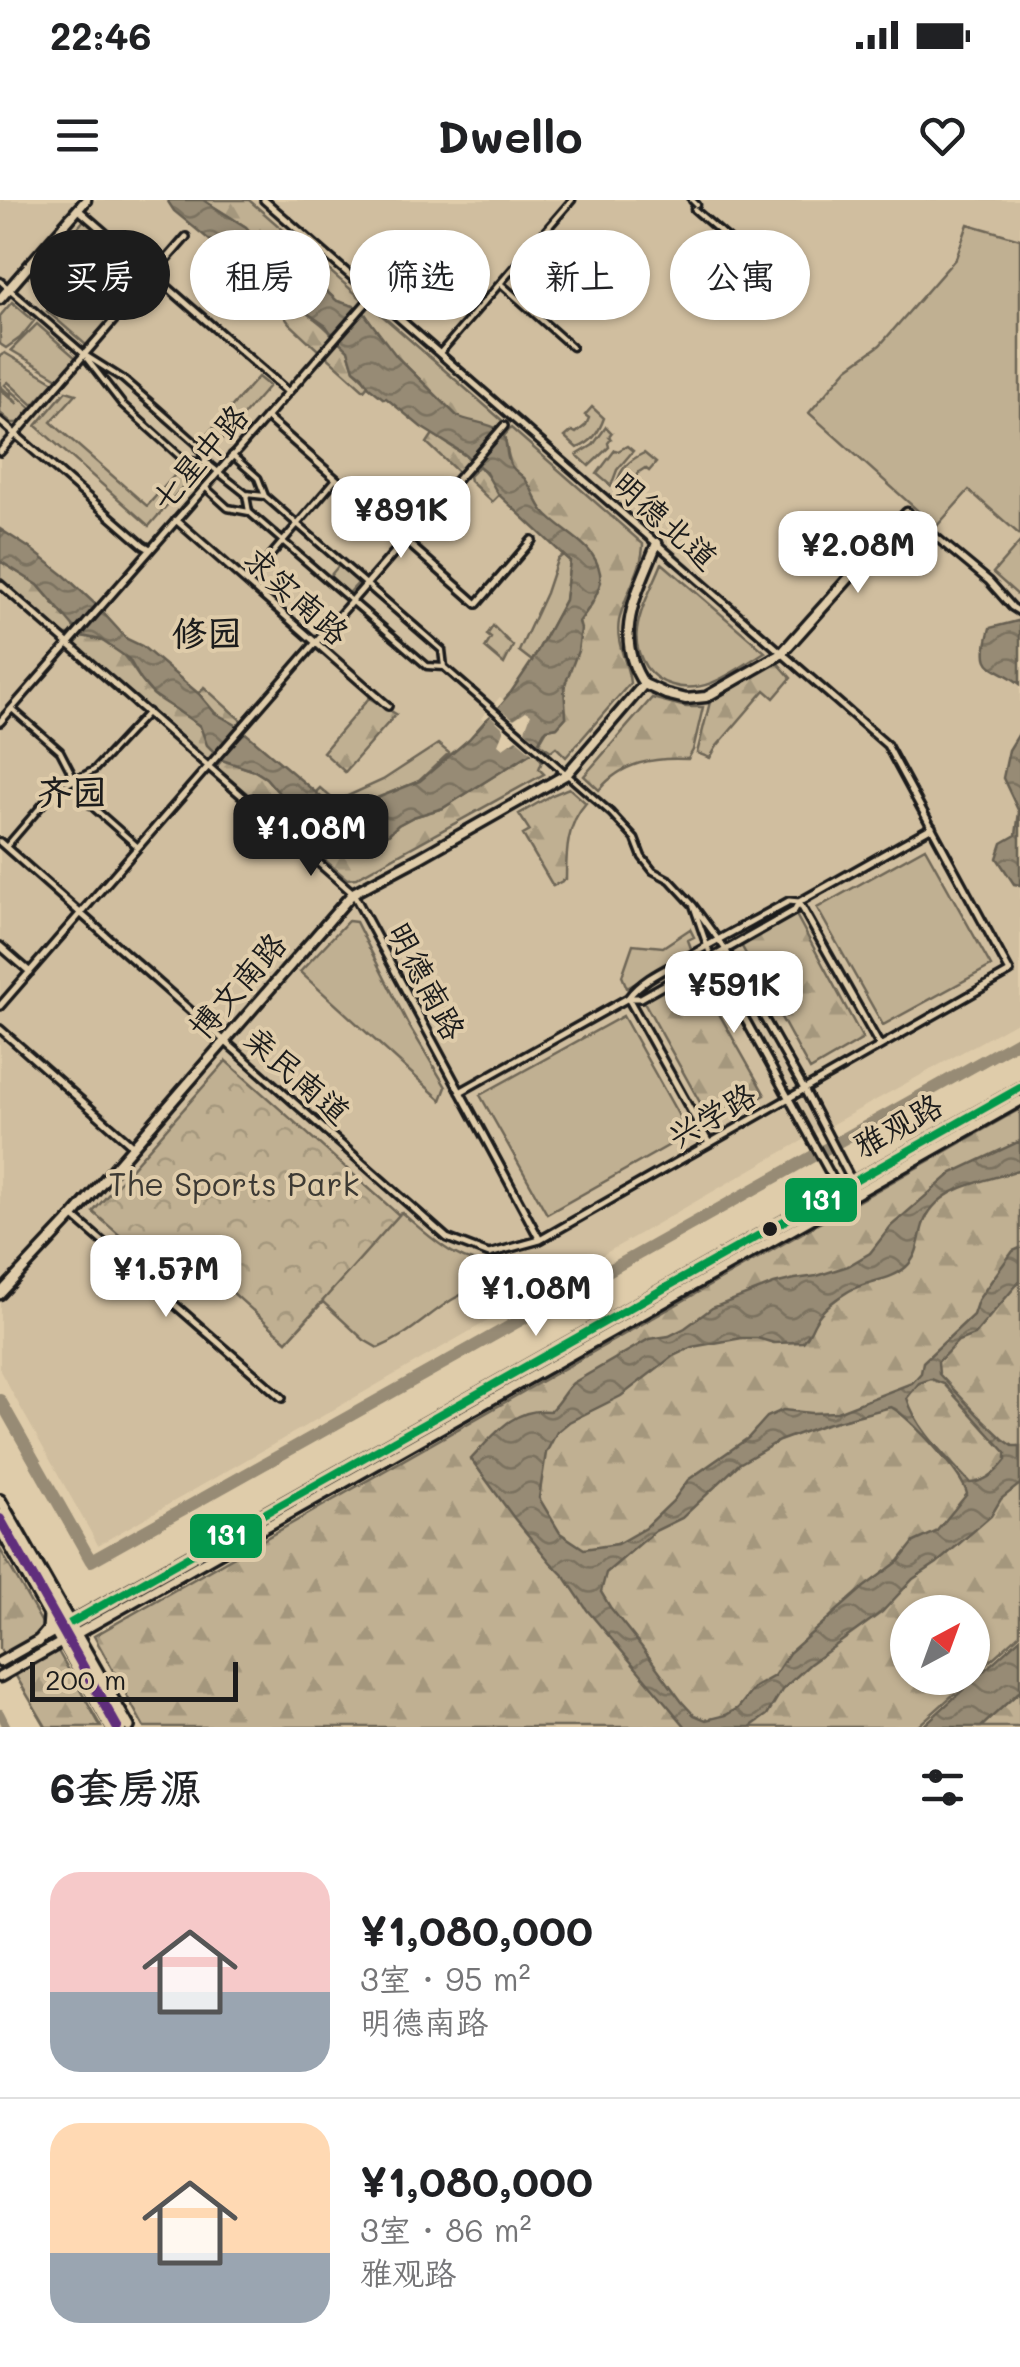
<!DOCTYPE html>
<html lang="zh">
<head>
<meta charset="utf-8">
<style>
  body { margin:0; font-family:Mali,"LXGW WenKai TC",sans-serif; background:#f6f6f6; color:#202124; height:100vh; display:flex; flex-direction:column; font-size:38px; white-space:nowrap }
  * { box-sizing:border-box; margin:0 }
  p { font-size:32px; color:#757577 }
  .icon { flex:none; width:55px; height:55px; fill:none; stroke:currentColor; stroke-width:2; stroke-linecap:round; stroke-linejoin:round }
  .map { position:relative; height:1527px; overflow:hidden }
  .details { display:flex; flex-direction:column; background:#fff; flex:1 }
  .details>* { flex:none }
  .banner { position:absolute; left:30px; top:30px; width:960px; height:90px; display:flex; gap:20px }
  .needle { width:65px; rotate:41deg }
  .fabs { position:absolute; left:890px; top:1395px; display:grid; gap:20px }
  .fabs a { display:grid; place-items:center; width:100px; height:100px; border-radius:50%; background:#fff; box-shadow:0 2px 8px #0004; font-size:50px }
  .scale { position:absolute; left:30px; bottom:25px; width:208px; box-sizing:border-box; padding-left:10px; border:5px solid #1c1c1c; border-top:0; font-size:28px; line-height:35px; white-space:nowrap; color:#1c1c1c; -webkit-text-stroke:8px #dfccaa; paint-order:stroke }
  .price { position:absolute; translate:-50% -85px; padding:0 22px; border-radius:20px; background:#fff; color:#222; font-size:32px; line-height:65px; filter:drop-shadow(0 2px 5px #0008) }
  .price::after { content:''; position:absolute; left:50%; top:60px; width:30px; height:22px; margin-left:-15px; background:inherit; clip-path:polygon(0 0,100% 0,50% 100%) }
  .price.active { background:#1c1c1c; color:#fff }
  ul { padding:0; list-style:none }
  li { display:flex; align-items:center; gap:30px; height:250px; padding:0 50px }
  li+li { border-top:2px solid #e0e0e0 }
  li span { display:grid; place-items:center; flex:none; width:280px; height:200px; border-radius:30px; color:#555 }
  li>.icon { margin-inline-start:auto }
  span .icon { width:120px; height:120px; fill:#fffc; stroke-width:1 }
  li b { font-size:42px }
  h2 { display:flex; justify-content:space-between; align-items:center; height:120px; padding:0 50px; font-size:42px }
  .pill { padding:0 35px; border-radius:45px; background:#fff; box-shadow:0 2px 8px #0004; font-size:35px; line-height:90px }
  .pill.active { background:#1c1c1c; color:#fff }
  .status { display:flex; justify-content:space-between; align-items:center; height:70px; padding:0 50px; background:#fff; direction:ltr }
  .status svg { height:28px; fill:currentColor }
  header { display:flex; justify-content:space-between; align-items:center; height:130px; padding:0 50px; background:#fff; font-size:45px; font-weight:800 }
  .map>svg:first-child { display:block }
</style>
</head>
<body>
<div class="status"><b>22:46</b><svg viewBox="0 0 49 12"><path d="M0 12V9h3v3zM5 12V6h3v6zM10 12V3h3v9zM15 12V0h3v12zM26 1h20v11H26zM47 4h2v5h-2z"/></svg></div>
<header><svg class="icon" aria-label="menu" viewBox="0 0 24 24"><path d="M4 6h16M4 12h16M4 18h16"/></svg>Dwello<svg class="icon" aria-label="heart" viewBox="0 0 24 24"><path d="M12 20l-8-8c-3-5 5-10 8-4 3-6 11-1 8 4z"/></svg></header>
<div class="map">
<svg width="1020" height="1527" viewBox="0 0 1020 1527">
  <defs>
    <pattern id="forest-firs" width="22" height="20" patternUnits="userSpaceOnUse" patternTransform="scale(2.5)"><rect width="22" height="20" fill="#c0b092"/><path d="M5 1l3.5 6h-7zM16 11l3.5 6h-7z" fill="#a4977d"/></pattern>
    <pattern id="park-crowns" width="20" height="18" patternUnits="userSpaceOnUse" patternTransform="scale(2.5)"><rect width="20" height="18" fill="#c0b092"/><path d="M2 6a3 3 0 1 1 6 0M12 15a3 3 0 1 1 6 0" fill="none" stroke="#a4977d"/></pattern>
    <pattern id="water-waves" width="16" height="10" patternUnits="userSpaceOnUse" patternTransform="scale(2.5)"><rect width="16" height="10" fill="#978b75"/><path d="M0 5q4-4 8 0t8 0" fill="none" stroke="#7a715f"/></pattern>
  </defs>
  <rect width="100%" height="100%" fill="#dfccaa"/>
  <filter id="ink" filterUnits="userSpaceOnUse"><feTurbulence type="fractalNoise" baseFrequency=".01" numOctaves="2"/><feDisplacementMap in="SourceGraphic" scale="20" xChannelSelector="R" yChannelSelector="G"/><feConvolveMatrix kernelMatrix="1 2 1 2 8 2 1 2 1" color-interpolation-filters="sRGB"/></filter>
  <g filter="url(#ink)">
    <path fill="#d0be9f" d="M0,0h1020v820l-254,141 -668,384 -98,-174z"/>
    <path fill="#c0b092" stroke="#6e6657" stroke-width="2.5" d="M84,20l9,9c-3,41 3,36 32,63l4,-4c-19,-17 -40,-25 -28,-53l44,40 -2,6 -21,24 -51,-46 4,-28z
      M968,24l52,15v296l-51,-45 -33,37 -127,-114 39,-45 32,-23 76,-87z
      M71,36l-5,27 -14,34 -19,-18z
      M70,64l50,44 -34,37 -39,-34 13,-19z
      M12,102l22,19 -14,17 -14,10 -6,-4v-28z
      M37,124l39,34 -18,20 -47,-28z
      M5,153l49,29 -21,23 -25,-23 -3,3 7,6 -3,3 -9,-8v-30z
      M258,177l11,9 -56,64 -11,-10z
      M0,189l18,15 -8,-9 3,-3 18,16 -12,15h-7l-12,-10z
      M66,191l10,3 -25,28 96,84 34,-38 6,14 -38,44 -113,-100z
      M592,207l12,11c-5,14 -12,25 -27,30l-12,-11 7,-6 4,2 10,-8 3,-7 -4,-3z
      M606,227l6,6 -3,4 2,2 -3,4 1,4 -20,19 -12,-11 16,-10z
      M627,246l6,5 -16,19 -6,16 -14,-12 18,-24 3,1z
      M644,253l12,10 -7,8 -4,-3 -6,4 -7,11 3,3 -6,8 -12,-10c3,-16 13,-24 27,-31z
      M1020,342v55l-27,-24z
      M563,355l7,6 -5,39 -33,61 -13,-10 27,-58 11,-33z
      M662,363l103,89c-29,17 -59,44 -93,33 -11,-3 -19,-8 -26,-18 -7,-11 -11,-24 -9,-37 3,-23 17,-46 25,-67z
      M340,364l20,17 -11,12 -19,-17z
      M438,544l11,9 -30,28 -79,32 -25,-20 5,-5 15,13 4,-1 44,-20z
      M925,648l66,118 -108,59 -66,-117z
      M348,721l8,1 52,102 38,63 -5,13 -141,-128z
      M623,816l66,118 -142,80 -67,-119z
      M402,1013c33,28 54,51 99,53 -11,18 -33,24 -51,35 -26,17 -41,34 -72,47l-14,-8 -41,-38 -36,39 -83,-75z"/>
    <path fill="url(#forest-firs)" stroke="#6e6657" stroke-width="2.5" d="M203,0h46l114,100 -6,7 -20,-6 -21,-20 -45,-25 -25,-29z
      M246,64c17,10 28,24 43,36 15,13 32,20 44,36l-14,15 -30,-28 -18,-25 -28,-25z
      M370,105l135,118 -6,7 -32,-9 -10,-5 -60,-59 -18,-22 -15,-23z
      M339,140l9,10 6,20 15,14 -5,6 -39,-35z
      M511,228l132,116c0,27 -19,50 -24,77 -4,23 9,41 11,62l-64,74 -10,-10 -5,4 -12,-8 8,-14 10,-2 9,-10c-1,-10 -3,-23 -1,-33 5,-21 18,-40 14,-62l13,-18 9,-22 -60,-73 -16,-30 -14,-12 -7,-31z
      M433,234l40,27 -12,14 -34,-32z
      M479,266l16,19 4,10 -7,7 -22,-21 -1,-5z
      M0,361l38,24 37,44 -5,6h-5l-65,-56z
      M493,426l20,20 -9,18 -19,-16 6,-10 -4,-3z
      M82,436c47,5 45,33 72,59 12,11 37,20 46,32 6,8 11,19 16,28l-6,8 -135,-119z
      M777,462l14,16 -17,20 -9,-8 -48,56 -7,12 -13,-5 13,-51z
      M204,487l39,35 -5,5 -23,-14 -16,-19z
      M369,498l27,16 -51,58 -22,-20z
      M652,498l34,9h17l-10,43 -5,9c-34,-2 -66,3 -89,31l-15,-14z
      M534,551l8,10 -3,8 5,5 -188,104 -9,1 -131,-112 6,-7 33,11 11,7 49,57 64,8 19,-18 15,-8 30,-9z
      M569,588l17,15c-19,21 -20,49 -20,76l-13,7 -30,-51 7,-4 -11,-17 33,-19z
      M796,715l67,124 -53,31 -69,-125z
      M690,729l4,8 -6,3 4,11 -65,37 -5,-12 11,-32 30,3z
      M695,771l70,124 -53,29 -69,-124z
      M1020,909v525l-48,43v-65h-64v66h64l-55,49h-773l-50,-91z
      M0,1349l101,178h-55l-46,-78z
      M1020,1491v36h-40z"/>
    <path fill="url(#park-crowns)" stroke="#6e6657" stroke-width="2.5" d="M226,861l173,154 -112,126 -83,-74 -22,23 -89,-78z"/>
    <path fill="url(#water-waves)" stroke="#665f51" stroke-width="2.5" fill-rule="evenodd" d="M167,0h36l43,27 25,29 38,20 28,25 23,7 37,49 60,59c12,6 35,7 44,15 7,8 4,20 8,30 2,8 9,11 15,17 9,10 11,23 20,34 18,21 51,31 56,61 3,17 -11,35 -21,49l2,7 -3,22 -14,36 2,30 -9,10 -10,2 -3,3 -10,19 -91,57 -30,9 -15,8 -19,18 -14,7 -19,1 -31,-16 -49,-57 -11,-7 -33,-11 -15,-15 -7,-19 -47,-32 -12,-14 -12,-21 -28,-19 -19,-4 -44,-51 -38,-24v-32l31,20 34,27 29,27 33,36 15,7 57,48 16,19 21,12 104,88 80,-32 49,-42 42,-47 21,-31 33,-61 5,-39 -72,-67 -13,-23 -22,-18 -42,-26 -35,-29 -2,1 -15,-12 -7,-11 -8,-6 -6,-20 -15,-14 -7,-10 -39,-27 -24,-25 -49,-25 -2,-7 -38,-31z
      M1018,421l2,2v61c-26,-21 -43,-10 -30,-56z
      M1020,532v153l-6,-1 -17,-26 5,-15 14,-8 3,-23 -16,-34 6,-28z
      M1020,941v28c-34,14 -83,15 -97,56 -5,16 -4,30 -17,42 -15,14 -39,13 -57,24 -12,7 -28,19 -34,31 -5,9 -5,13 -12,20l-29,1 -17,-5h-15l-50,9 -19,9 -52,40 -52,26 -12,10 -11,21 -7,45 21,35 24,16 33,-5 28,-16 28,-27 15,-21 60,-42 19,-21 16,-7 28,3 26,-1 75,-29 9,-10 2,-11 50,-47 5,-15 14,-20 21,-29 7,-3v33l-46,54 -16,6 -20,21 1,12 40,42 24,23 10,7h7v38l-19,15 -10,17 -54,47 -24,16 -31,33 -72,52 -28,26 -15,25 -17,12h-64l-99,-117 -22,-33 -14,-14 -37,-45 -43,-59c23,-24 42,-52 79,-48 10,-9 14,-20 23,-28l76,-44 20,-3 16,-8 27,-20 62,-24 21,-5 22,-3 31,-10 22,-13 21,-27 61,-53zM931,1179l13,5 62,69v7c-9,12 -20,22 -36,23 -22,-25 -53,-52 -63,-85l12,-15zM891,1207c19,11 72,67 76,87l-31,38 -22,10 -15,19 -35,26 -75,66 -15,23 -19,11 -17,21 -12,7 -20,5 -12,-5 -12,-13 -41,-56 -31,-39 -9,-15 5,-19 49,-42 27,-13 57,-54 40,-23 47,-17z
      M1020,1438v53l-39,36h-59z"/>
    <path fill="#dfccaa" d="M500,497l4,3 -6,7 16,12 12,-8 5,3 -6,16 18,16 -7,10 -20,-17 -13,9 -5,-4 6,-15 -14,-14 -6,5 -3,-2z"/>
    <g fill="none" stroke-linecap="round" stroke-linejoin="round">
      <path stroke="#978b75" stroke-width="8" d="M0,1513l7,14"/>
      <path stroke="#978b75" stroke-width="12" d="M0,1200l91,161 929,-521"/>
      <defs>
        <path id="pedestrian" d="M692,0l5,5
          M694,9l74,64
          M0,81l85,74 38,24 31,27 43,38 10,19 39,31
          M501,84l71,63
          M440,153l132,-153
          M87,159l35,45 62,56 25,4
          M232,255l26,23 7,18
          M205,287l23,21 21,4
          M246,294l19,2 177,154 2,17
          M246,295l3,17 178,154 17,1
          M248,382l88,-103
          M444,467l167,146 24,26 7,18 11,14 17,9 23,25
          M12,509l48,42 26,50 52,46
          M6,647l48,-56 40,-21 54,-58
          M711,757l-18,-52 32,44"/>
        <path id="minor" d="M79,10l209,182
          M266,217l211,187 55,-64
          M0,221l143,124 7,4
          M0,252l186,-215
          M907,313l82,68 23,26 8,5
          M176,320l212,186
          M0,384l353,309 187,347
          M0,522l367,-420
          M0,642l447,396 42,16 51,-14 470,-268 -123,-227 -623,-545
          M799,702l81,144
          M0,746l30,26
          M725,749l79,140 53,102
          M711,757l133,242
          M628,798h13l153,-87 5,-9 133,-75
          M628,798l81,145
          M0,806l504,-580
          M0,829l133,117
          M460,892l168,-94c14,-19 38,-29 58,-40 34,-20 69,-38 103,-57l10,1
          M73,1016l209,182"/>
        <path id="tertiary" d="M0,99l86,-99
          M644,484l22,10 20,5 20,-2 75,-43 126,-141
          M644,484c-33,-49 -6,-92 13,-141
          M0,1094l73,-78 280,-323 66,-35 148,-84 77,-90"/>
        <path id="secondary" d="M0,1462l1020,-574
          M0,1477l1020,-576"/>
        <path id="primary" d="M0,1300l129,227
          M0,1328l113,199
          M38,1442l10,-12 1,-14"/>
      </defs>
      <use href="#pedestrian" stroke="#1c1c1c" stroke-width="11"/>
      <use href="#minor" stroke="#1c1c1c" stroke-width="12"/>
      <use href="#tertiary" stroke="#1c1c1c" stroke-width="15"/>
      <use href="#secondary" stroke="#1c1c1c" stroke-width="15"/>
      <use href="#primary" stroke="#1c1c1c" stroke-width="16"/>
      <use href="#pedestrian" stroke="#dfccaa" stroke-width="4"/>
      <use href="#minor" stroke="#dfccaa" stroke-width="5"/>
      <use href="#tertiary" stroke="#dfccaa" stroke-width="8"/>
      <use href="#secondary" stroke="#dfccaa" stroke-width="8"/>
      <use href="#primary" stroke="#dfccaa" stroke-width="9"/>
      <defs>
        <path id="bus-1" d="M113,1527l-55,-97 962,-542"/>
      </defs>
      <use href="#bus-1" stroke="#dfccaa" stroke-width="15"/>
      <use href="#bus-1" stroke="#03984c" stroke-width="8"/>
      <defs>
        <path id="metro-1" d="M0,1319l117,208"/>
      </defs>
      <use href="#metro-1" stroke="#dfccaa" stroke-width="18"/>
      <use href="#metro-1" stroke="#602e7c" stroke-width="10"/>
    </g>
  </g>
  <circle fill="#1c1c1c" stroke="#dfccaa" stroke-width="4" cx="770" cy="1029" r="9"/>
  <g text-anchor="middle" stroke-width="8" stroke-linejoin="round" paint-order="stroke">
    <g font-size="32" fill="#1c1c1c" stroke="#dfccaa">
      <text transform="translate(200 258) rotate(-49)" y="11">七星中路</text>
      <text transform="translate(665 321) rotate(42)" y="11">明德北道</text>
      <text transform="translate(296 396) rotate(42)" y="11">求实南路</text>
      <text transform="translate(426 781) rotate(62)" y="11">明德南路</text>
      <text transform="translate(238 786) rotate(-49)" y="11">博文南路</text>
      <text transform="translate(297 876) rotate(41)" y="11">亲民南道</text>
      <text transform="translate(712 916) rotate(-30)" y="11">兴学路</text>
      <text transform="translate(898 926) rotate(-29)" y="11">雅观路</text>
    </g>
    <g font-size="32" fill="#3d3a34" stroke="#dfccaa">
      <text x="234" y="996">The Sports Park</text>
    </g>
    <g font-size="35" font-weight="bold" fill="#1c1c1c" stroke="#dfccaa">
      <text x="207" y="446">修园</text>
      <text x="72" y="605">齐园</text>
    </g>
  </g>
  <g stroke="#dfccaa" stroke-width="4">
    <rect x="783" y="976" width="76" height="48" rx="10" fill="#03984c"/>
    <rect x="188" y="1312" width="76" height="48" rx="10" fill="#03984c"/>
  </g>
  <g font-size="28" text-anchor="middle" font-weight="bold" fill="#fff">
    <text x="821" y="1010">131</text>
    <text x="226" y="1345">131</text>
  </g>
</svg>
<div class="fabs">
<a><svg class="needle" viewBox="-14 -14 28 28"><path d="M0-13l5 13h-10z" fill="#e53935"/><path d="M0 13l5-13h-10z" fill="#757577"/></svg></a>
</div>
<div class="scale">200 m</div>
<b class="price" style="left:401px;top:361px">¥891K</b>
<b class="price" style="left:858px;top:396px">¥2.08M</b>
<b class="price active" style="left:311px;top:679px">¥1.08M</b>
<b class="price" style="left:734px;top:836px">¥591K</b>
<b class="price" style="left:166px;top:1120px">¥1.57M</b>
<b class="price" style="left:536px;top:1139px">¥1.08M</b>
<div class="banner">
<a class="pill active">买房</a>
<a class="pill">租房</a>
<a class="pill">筛选</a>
<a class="pill">新上</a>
<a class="pill">公寓</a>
</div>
</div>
<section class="details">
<h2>6套房源<svg class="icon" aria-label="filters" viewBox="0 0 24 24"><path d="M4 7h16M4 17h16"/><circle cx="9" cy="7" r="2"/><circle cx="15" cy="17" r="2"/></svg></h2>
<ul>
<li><span style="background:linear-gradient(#f6c9c9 60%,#9aa5b1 0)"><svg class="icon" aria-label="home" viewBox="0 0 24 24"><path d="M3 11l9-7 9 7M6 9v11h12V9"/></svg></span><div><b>¥1,080,000</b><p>3室 · 95 m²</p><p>明德南路</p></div></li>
<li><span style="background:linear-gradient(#ffd9b3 65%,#9aa5b1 0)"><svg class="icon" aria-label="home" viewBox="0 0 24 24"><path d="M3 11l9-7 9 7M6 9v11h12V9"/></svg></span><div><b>¥1,080,000</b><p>3室 · 86 m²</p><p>雅观路</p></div></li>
</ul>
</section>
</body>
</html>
